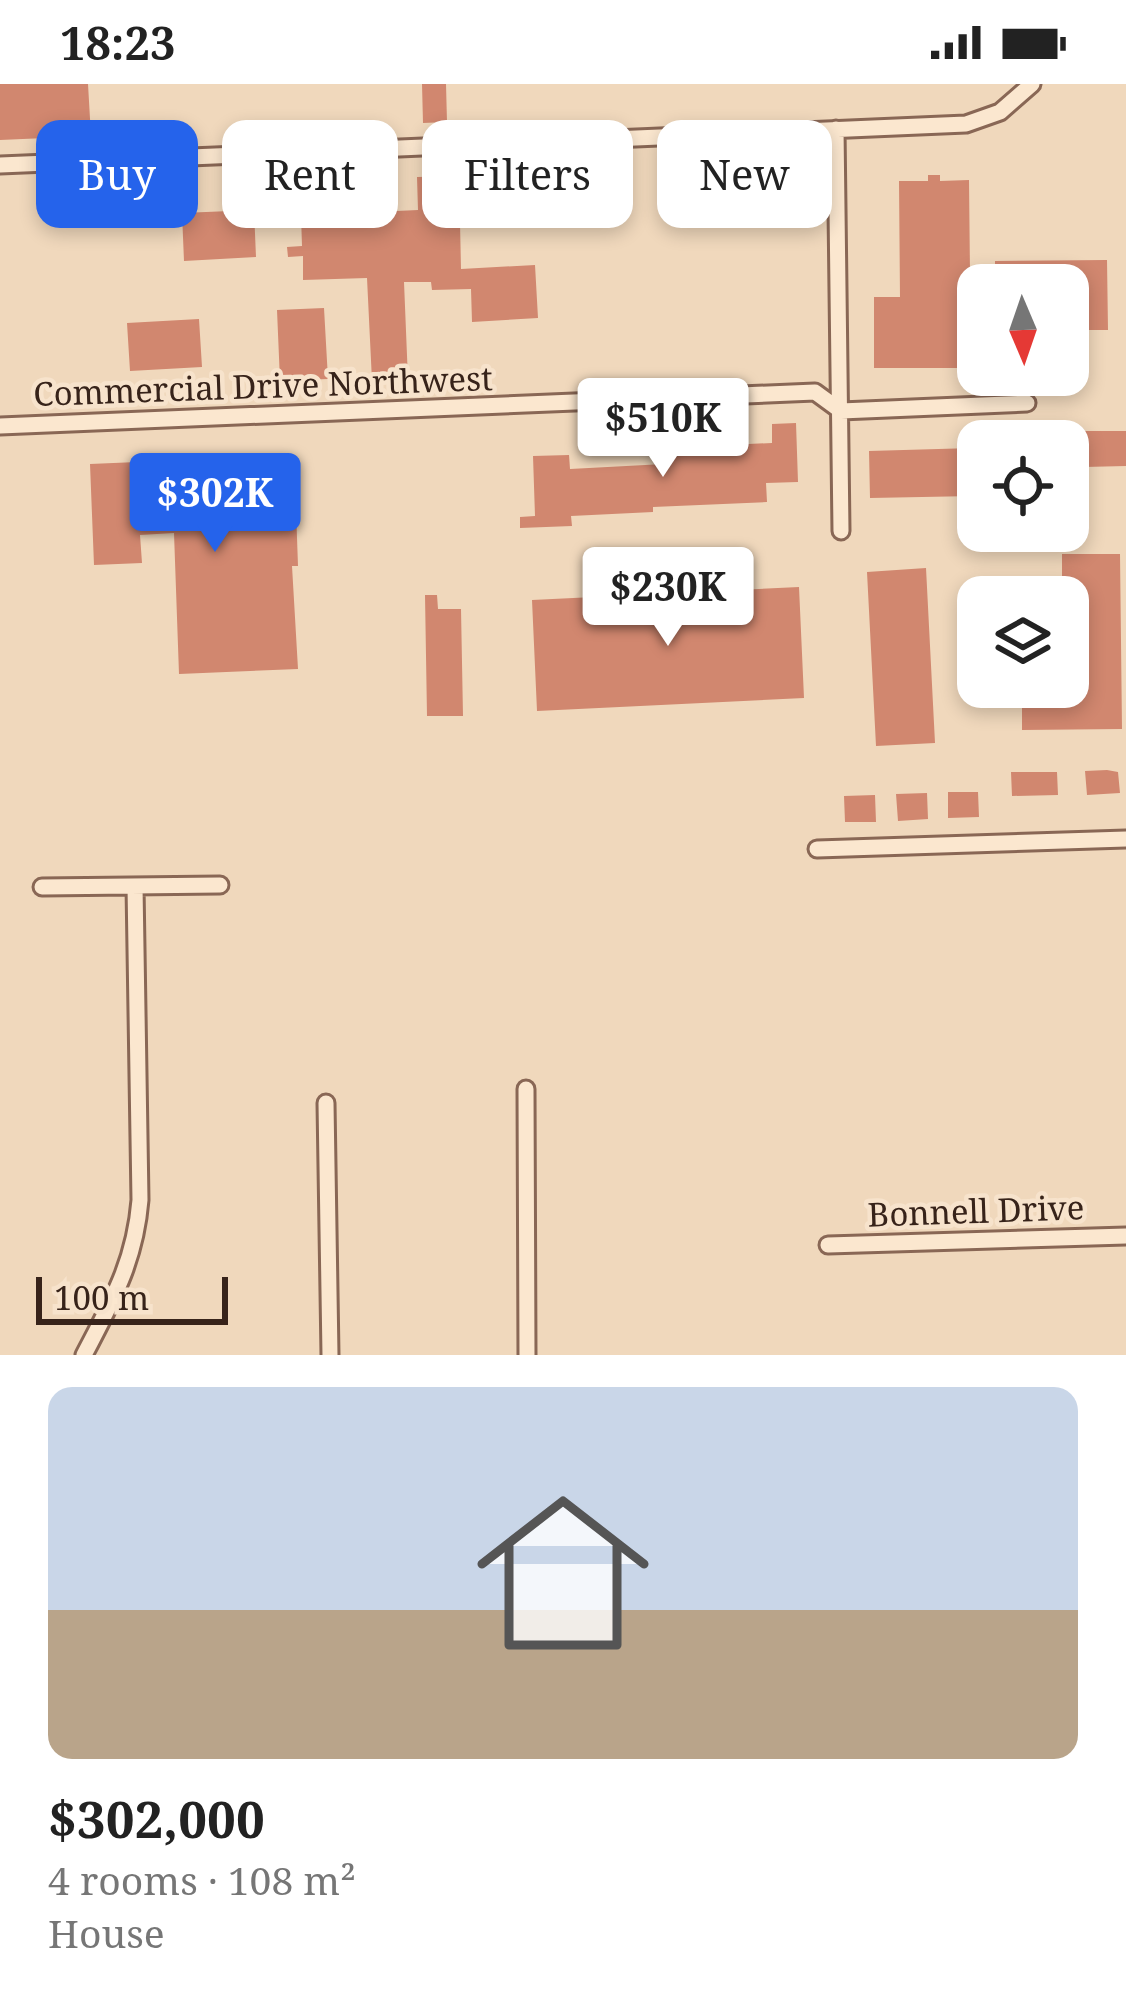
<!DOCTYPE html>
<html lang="en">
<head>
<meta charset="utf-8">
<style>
  body { margin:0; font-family:"Noto Serif",serif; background:#f2f2f2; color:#222; height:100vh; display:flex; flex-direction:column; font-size:45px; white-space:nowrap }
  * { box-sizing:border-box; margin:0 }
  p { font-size:39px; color:#767676 }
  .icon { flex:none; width:66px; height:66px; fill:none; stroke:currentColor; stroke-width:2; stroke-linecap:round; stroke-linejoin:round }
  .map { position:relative; height:1271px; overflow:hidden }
  .details { display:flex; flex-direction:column; background:#fff; flex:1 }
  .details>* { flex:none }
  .banner { position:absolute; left:36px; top:36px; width:1056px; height:108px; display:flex; gap:24px }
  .needle { width:78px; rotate:178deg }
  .buttons { position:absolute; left:957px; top:180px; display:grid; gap:24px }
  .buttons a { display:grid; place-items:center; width:132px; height:132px; border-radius:24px; background:#fff; box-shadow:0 6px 18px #0003; font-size:60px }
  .scale { position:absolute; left:36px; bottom:30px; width:192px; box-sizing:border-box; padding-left:12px; border:6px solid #37231a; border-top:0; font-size:33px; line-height:42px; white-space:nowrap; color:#37231a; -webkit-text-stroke:9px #f7e3cc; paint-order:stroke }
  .price { position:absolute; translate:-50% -102px; padding:0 27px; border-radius:12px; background:#fff; color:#222; font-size:39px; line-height:78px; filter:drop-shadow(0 3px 6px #0008) }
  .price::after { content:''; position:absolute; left:50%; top:72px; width:36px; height:27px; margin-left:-18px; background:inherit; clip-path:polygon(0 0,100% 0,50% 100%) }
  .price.selected { background:#2563eb; color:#fff }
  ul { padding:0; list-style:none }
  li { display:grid; align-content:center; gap:24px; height:636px; padding:0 48px }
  li span { display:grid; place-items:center; height:372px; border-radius:24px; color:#555 }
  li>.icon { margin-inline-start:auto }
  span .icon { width:216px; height:216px; fill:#fffc; stroke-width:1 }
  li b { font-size:51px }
  .pill { padding:0 42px; border-radius:24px; background:#fff; box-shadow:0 6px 18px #0003; font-size:42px; line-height:108px }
  .pill.selected { background:#2563eb; color:#fff }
  .status { display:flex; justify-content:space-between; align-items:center; height:84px; padding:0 60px; background:#fff; direction:ltr }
  .status svg { height:33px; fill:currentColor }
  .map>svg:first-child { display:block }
</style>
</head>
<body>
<div class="status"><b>18:23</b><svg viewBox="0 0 49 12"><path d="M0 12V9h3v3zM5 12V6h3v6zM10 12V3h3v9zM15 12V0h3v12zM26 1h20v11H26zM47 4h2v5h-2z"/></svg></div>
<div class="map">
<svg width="1126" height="1271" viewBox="0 0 1126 1271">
  <rect width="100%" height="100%" fill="#f0d8bc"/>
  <path fill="#d1876f" d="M0,0h88l3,52 -91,4z
    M422,0h24l1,38 -24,1z
    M928,91h12v6l29,-1 2,188h-97v-71h26l-1,-116h29z
    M459,92l2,93 74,-4 3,53 -66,4 -1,-33 -39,1 -1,-8h-27l4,98 -36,1 -5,-103 -64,2v-24l-15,1 -1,-10 15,-1 -2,-61 74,-3 1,30 43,-2 -1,-33z
    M254,126l2,47 -72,4 -2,-48z
    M1107,176l1,70h-40v-45h-73v-24z
    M324,224l4,71 -48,2 -3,-71z
    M199,235l3,48 -72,4 -3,-48z
    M796,339l2,59 -32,1 1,19 -114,5v5l-82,4 1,10 -52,2v-11l15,-1 -2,-60 36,-1 1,14 94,-5v-16l108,-5v-19z
    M1083,347h43v35l-42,1z
    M973,364l1,48 -104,2 -1,-47z
    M288,369l2,56h6l2,57h-6l6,103 -119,5 -5,-141 -34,2 2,28 -48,2 -4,-101 47,-2 3,60 33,-1 -2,-63z
    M1062,470h58l2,175 -100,1v-43h46v-90h-6z
    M926,484l9,175 -59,3 -9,-174z
    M799,503l5,111 -267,13 -5,-111z
    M425,511h12l1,14h23l2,107h-36z
    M1107,686l11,2 2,21 -33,2 -2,-24z
    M1011,688h46l1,23 -46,1z
    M948,708h30l1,25 -31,1z
    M927,709l1,26 -30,2 -2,-27z
    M875,711l1,27h-31l-1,-26z"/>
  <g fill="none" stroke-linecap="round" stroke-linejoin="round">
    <defs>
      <path id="street" d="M836,45l5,402
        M0,81l966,-41 34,-12 32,-28
        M0,342l815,-34 26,19 186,-8
        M817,765l309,-10
        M42,803l178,-2
        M526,1005l1,266
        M326,1019l4,252
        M828,1161l298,-9
        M84,1271c28,-54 51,-93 56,-155l-5,-314"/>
    </defs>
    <use href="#street" stroke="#896755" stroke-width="21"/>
    <use href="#street" stroke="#fbe7cf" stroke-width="15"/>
  </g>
  <g text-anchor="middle" stroke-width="9" stroke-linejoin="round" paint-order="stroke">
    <g font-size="33" fill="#37231a" stroke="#f7e3cc">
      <text transform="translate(263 302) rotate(-2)" y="12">Commercial Drive Northwest</text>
      <text transform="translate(976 1127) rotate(-2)" y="12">Bonnell Drive</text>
    </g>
  </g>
</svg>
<div class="buttons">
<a><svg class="needle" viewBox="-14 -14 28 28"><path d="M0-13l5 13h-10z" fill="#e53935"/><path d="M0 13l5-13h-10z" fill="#767676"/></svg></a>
<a><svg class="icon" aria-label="locate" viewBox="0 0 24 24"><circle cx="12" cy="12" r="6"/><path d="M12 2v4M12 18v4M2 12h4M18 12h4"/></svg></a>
<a><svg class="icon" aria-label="layers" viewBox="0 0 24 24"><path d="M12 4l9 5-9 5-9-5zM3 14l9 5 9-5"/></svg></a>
</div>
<div class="scale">100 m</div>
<b class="price" style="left:663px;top:396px">$510K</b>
<b class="price selected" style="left:215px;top:471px">$302K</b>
<b class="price" style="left:668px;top:565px">$230K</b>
<div class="banner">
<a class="pill selected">Buy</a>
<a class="pill">Rent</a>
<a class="pill">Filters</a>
<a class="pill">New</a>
</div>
</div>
<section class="details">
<ul>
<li><span style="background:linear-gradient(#c9d6e8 60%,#b9a48a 0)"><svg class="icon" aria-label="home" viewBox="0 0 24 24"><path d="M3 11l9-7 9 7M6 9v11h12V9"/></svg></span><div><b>$302,000</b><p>4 rooms · 108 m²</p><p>House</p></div></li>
</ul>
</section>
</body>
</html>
